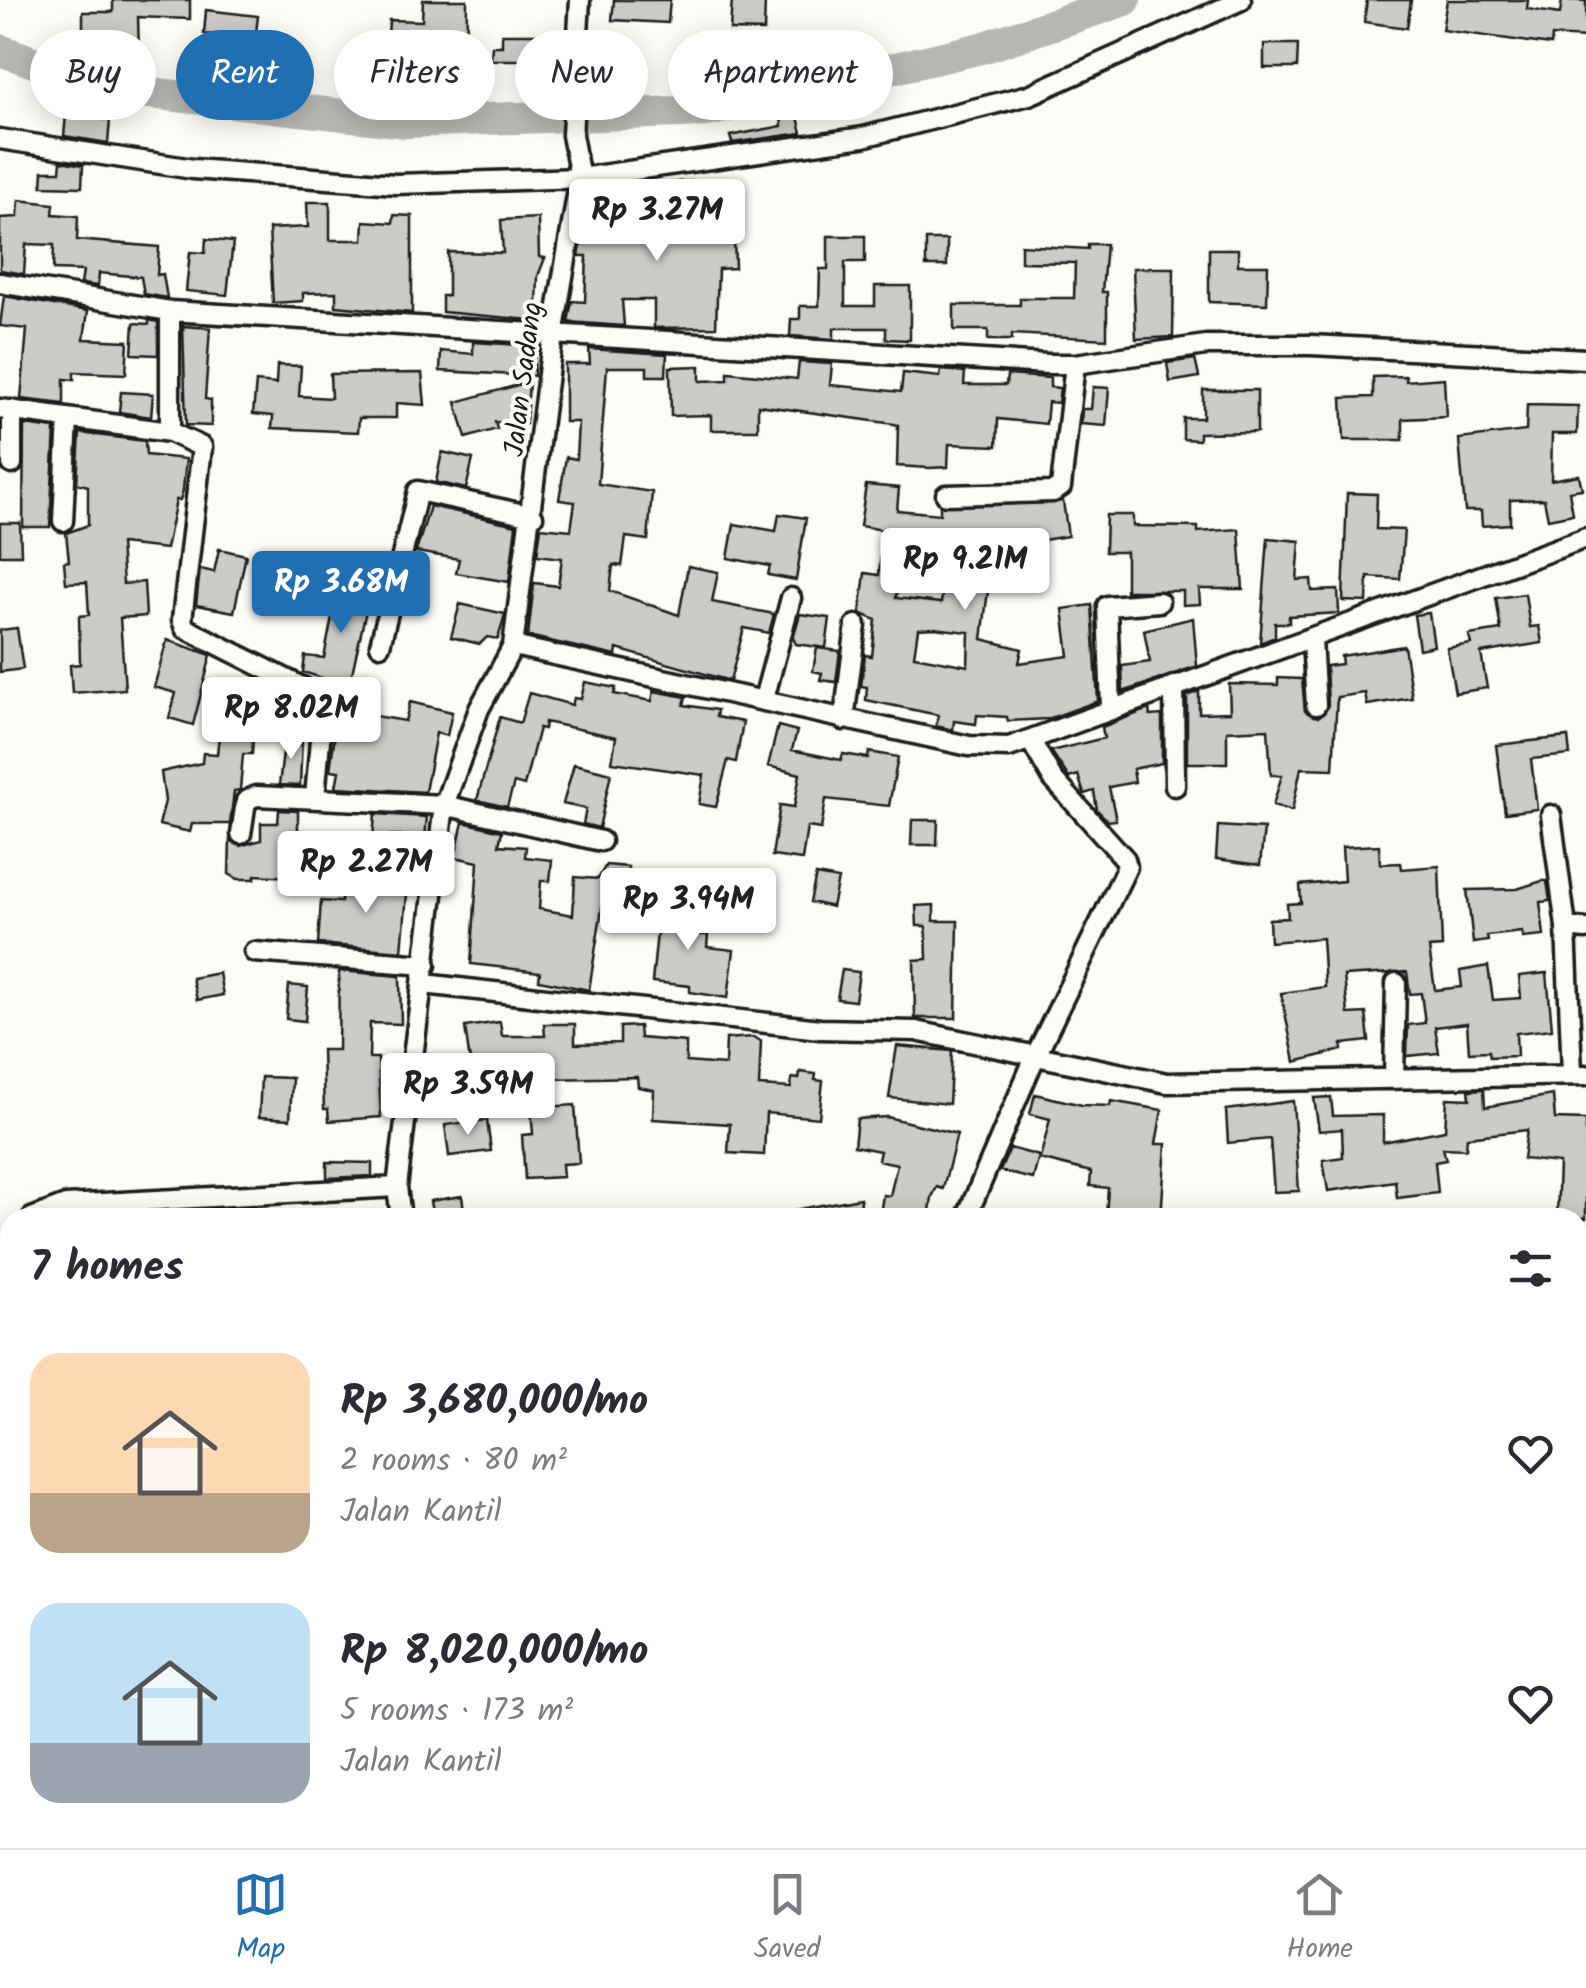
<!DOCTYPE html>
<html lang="en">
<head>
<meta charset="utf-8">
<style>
  body { margin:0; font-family:Kalam,sans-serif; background:#f7f7f7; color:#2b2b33; height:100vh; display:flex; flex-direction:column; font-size:38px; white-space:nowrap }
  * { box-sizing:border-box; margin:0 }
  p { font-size:32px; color:#7c7c81 }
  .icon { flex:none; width:55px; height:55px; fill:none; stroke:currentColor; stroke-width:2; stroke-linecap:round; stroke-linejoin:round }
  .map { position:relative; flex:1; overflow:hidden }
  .details { position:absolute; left:0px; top:1208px; width:1588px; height:642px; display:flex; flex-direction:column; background:#fff; border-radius:30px 30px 0 0; box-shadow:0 5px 25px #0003 }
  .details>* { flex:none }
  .guide { position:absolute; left:30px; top:30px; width:1000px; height:90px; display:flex; gap:20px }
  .price { position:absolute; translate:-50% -85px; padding:0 22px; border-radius:10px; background:#fff; color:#222; font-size:32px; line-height:65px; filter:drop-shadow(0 2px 5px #0008) }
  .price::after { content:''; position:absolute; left:50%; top:60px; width:30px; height:22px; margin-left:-15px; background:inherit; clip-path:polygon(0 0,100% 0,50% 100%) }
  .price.selected { background:#1f6fb2; color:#fff }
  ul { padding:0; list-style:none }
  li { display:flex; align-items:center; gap:30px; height:250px; padding:0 30px }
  li span { display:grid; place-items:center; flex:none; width:280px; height:200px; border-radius:30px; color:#555 }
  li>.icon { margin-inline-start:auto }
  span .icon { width:120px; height:120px; fill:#fffc; stroke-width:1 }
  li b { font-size:42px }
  h2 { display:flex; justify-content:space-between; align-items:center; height:120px; padding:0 30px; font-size:42px }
  .pill { padding:0 35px; border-radius:45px; background:#fff; box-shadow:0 5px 25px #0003; font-size:35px; line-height:90px }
  .pill.selected { background:#1f6fb2; color:#fff }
  .dock { display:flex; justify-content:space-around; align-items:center; height:140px; border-top:2px solid #e1e1e2; background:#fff; font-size:28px; color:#7c7c81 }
  .dock a { display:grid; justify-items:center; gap:5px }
  .dock .selected { color:#1f6fb2 }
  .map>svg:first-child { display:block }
</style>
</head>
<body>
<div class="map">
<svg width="1586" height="1848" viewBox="0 0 1586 1848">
  <rect width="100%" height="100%" fill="#fdfcf7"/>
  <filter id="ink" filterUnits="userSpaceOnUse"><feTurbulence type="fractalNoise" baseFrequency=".01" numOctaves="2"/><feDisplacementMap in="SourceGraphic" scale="20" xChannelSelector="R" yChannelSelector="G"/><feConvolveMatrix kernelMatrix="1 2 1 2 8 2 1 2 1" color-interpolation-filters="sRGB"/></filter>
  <g filter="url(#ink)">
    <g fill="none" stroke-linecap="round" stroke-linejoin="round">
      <path stroke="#b7b6b2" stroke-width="32" d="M0,50l106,38 300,34 302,-11 274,-63 143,-48"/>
    </g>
    <path fill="#cccbc8" stroke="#1c1c1c" stroke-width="2.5" fill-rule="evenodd" d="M113,0h77v19l-52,-2 1,36 -56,1v-42h30z
      M423,0h44l-1,69h-36v-31l-42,-2 1,-16 33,1z
      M614,0h56l-2,23 -56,-3z
      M732,0h33l-1,31 -34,-1z
      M1367,0h44l-4,28 -43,-6z
      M1447,0h81l-1,9 33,5 2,-14 24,1v37l-34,-2 -1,9 -109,-15z
      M206,10l52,6 -3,24 -51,-6z
      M502,34h37v8h23l2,18h-73l1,-14h10z
      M1264,44h34l-1,24h-33z
      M590,47l27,2 -4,20 -24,-2z
      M797,113l5,20 -70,10 -2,-7 52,-10 -1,-10z
      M66,115l44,5 -2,23 -44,-7z
      M61,161l22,4 -1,22 -40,-1 1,-15h17z
      M694,181l2,26 28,-1v30h10l1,32 -17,1 -2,58 -62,1v-28h-32l2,26 -56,-4 4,-21 13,1 2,-46h-8l5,-27 26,-1 -1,-11 37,-3 -1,-11 36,-2 -2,-19z
      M19,200l35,4 -1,10 25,2 -1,24 82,7 -2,28 6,-1 4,24 -23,-4 -3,-17 -42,-4 -1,13 -17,-2 2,-13 -30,-1 1,-25 -28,-1 -2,30 -24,-4v-52l18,-1z
      M307,202h23v38h33l1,-19 29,2 1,-8 18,1v97l-76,-7v-14l-33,1v8l-30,2 -4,-74 39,-2z
      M538,218l1,39 6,1 -7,18 -1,30 8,3 -2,12 -101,-9v-16h6v-44l55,1 -2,-33z
      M828,236h37v26h-20v44h30v-20h35v54l-24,-1v-11h-52v11l-44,-3 1,-17h9v-13h19l1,-37h8z
      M206,239l27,3 -6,53 -41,-4 4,-39 15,1z
      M926,240h21v26h-21z
      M1088,244h18l-4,48h5v47l-95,-5v6h-24v-10h-34v-25h66v-7h54l1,-35 -54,-1v-17l67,4z
      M1209,249h29v16h30l-1,39 -58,-2z
      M1133,268h41l-1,69 -37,2z
      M4,296l84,15 -4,28 44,2 -2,33 -52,-2v8l-10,-1v25l-43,-5 6,-70 -27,-3z
      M149,320l9,2v33l-26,-1 2,-31 15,1z
      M183,326l27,2 -5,71 6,1v26l-25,-1z
      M473,342l62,4 -1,30 -94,-5 1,-20 32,3z
      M589,349l78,5 -1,22h-19v-9h-40l-9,117 54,8 -4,48 -22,-3 -4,29 -9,-1 -3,26 69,24 9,-49 30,6 -6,30 62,12 -5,19 -25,-5 -14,53 -113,-32 -1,7 -88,-20 6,-53 24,3 4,-28 -25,-3 4,-28 30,3 4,-28 -16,-2 7,-43 10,2 2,-37h-13v-58h25z
      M1195,359l4,18 -29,5 -3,-19z
      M799,362l33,2 -2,21 71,7 2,-19 37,4 1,-7 24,2 -1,13h42l1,-10 43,3v9l10,1 -2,15 -10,-1 -2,22 -48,-5 -1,27 -48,-2 -1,23 -19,1 -32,-2 1,-41 -4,-1 -136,-19v25h-47v-15l-40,1 -1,-49 30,-1v15l28,-1v-8l69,7z
      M277,365l24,1 -2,30 32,2 -1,-24 92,-1 3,32 -29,-2v15h-37l-1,14 -86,-4 1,-12 -20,-2 3,-32 20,2z
      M1406,376v5l38,-3 2,39 -43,2v21h-59l-2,-42 31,-1v-20z
      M529,382l-3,42 -31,-2 2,7 -31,9 -10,-36z
      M1093,387l16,1 -3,38 -25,-2 1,-15h9z
      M1203,390h54v42l-58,1v7l-16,-1v-21h20z
      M121,392l32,2 -2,23 -32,-5z
      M1527,405l51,1 -1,28h-25l-1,46 28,-5 3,14 -13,2 4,23 -25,5 -4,-20 -34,1v24l-28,2 -1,-15h-16l-6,-72 67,-8z
      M24,425l31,4 -5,98h-27z
      M80,433l65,8 1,14 40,4 -3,31 -3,10h-4l-10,49 -46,-5 3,40 21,-2 2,34 -26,2 5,71 -53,4 -2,-28 10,-1 -1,-48 10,-1 -2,-33 -21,1 -2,-21 5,-1 -3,-28 22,-8v-39l-11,-3z
      M442,452l31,7 -7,30 -30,-7z
      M866,485l33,3 -2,22 43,4v-8l123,-5 5,35 -25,4 -1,43 -53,-1 -7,57 40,10 -3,14 50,-7 -6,-47 29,-4 6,96 -50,18 -40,2 -1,-4 -30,-2 -1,9 -22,-3 -1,9 -17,-4 2,-11 -72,-15 1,-13 -6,-1 4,-31 7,1 4,-36 -16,-7 5,-40 14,2 4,-45 -23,-4zM900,561l45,4 -4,38 -45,-5zM934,628l35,4 -1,34 -54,-10 4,-27z
      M1347,493l30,1 -1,35 28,1 -4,49 -32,-2 -1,25 -24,-1z
      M430,506l86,19 -7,57 -53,-9 3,-14 -43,-7z
      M779,514l27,4 -10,62 -28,-5 2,-9 -42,-8 6,-34 42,7z
      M1106,515h27v11l65,1v5l41,-3 4,60h-44l1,15 -17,1v-14h-57v-39h-21z
      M0,523h20l1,32h-21z
      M1268,538l32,3 -3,39 14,-1 1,12 26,-1 1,23 -50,3v7h-14v14l-15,6z
      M219,549l27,6 -12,57 -38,-7 4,-36 14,3z
      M340,576l20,5 -3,13 12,3 -20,90 -46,-15 2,-16 19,2z
      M1525,594l5,33 9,-1 3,17 -61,10 6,35 -32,5 -8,-45 24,-4 -2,-9 32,-5 -5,-32z
      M460,604l45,10 -7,25 -11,-2 -7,7 -29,-7z
      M1429,613l5,33 -15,3 -5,-34z
      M800,614l30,4 -4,30 -30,-4 -3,-6z
      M1193,618l4,48 -74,26 -1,-26 28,-4 -6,-32z
      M17,628l6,41 -23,3v-42z
      M167,640l44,15 -18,70 -24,-7 7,-25 -22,-6z
      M1404,646l8,52 -45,7 -2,-12 -28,4 -4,72 -32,-1 -9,43 -19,-6 9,-30h-11l-3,-46 -41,2v32h-40v-67l12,-5v22l31,-1 -1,-28 49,1v-7l24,1 3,32 13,6 10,-12 -2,-39 16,-2 -1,-8z
      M817,648l23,3 -4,31 -16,-2 2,-7 -9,-2z
      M585,682l31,6 -2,6 38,7 2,-10 32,6 -2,8 33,5 -1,7 27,5 -7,40 -8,-2 -12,47 -17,-3 5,-29 -92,-13 4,-25 -71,-15 -1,7 -5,-1 -15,58 -10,-3 -7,24 -30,-7 23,-83 20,6 9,-30 43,12 2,-7 7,1z
      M341,690l20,2 -3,21 47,8 5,-19 42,10 -5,24 -11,-3 -11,59 -89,-5 3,-16 -9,-1z
      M1149,709l1,7 12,-1v48l-29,6 2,13 -26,5 7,33 -8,1 -11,-11 -3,-19 -10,3 -6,-19 -9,3 -18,-27 53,-13 -2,-11z
      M778,726l19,5 -5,19 49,10 2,-6 25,4 1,-6 29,5 -9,49 -63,-7 -5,30 -14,-2 -5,33 -30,-4 8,-51 14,2 6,-33 -32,-8z
      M219,736l34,2 -1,16h-9l-3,36 -6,1 -4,33h-38l-2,8 -31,-7 6,-24 -4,-29 41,-9 1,-10 14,1z
      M285,737h17l-2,49 -21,-1z
      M1568,737l2,18 -39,4 6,50 -32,4 -9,-68z
      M574,764l37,9 -12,55 -16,-4 3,-15 -23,-5z
      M279,810l19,1v36h13l-1,31 -55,-3v4h-17l-9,-5 1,-34 10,6 21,-6v-17h17z
      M375,814l52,3 -2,21 -35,-3 -1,5 -16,-1z
      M912,820h26l-1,25h-26z
      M463,822l39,9 -3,14 27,2 -1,10 27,3 -2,21h-9l-2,28 34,6 2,-38 23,2 8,-14 22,2 -3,37 -22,-2 -14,88 -50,-10 1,-8 -69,-8 7,-102 -23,-5z
      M1218,826l46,3 -4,36 -44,-6z
      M1379,845l1,19 21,-1 1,6 37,-3 3,81 -13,1 6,42 27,-3 -2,-16 28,-5 5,34 28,-2 -2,-22 28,-3 5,56 -36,4 1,23 -27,1 -1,-6 -20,1 -2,-29 -32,4 4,26 -32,3 1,-31 17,-2 -4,-30 -11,1 -3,-22 -63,4 4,38 18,-1 3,28 -27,3v6l-47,12 -14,-69 44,-6 -3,-49 -52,4 -1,-23 19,-1 -1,-14 14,-1 -1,-18 44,-4 -2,-34z
      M816,875l22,4 -6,28 -22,-5z
      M343,878l65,4 -6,69 -84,-7 3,-43 20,1z
      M1542,881h5l3,20 -10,1 4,34 -21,2 -1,-6 -35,4 1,5 -15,2 -6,-53 50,-1z
      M661,893l28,2 -3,39 22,1 -1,12 27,3 -6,48 -38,-6v-6l-38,-4z
      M934,905v16h24l-2,97h-41l-1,-58 13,-1 -1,-33h-9l-1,-20z
      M842,970l17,2 -4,29 -18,-2z
      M339,971l61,5 1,48 -31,-1 -1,35h9l3,59 -52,4 -1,-12h-4l-2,-59h16z
      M219,973l4,22 -26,5 -5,-22z
      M289,985l19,2 -3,34 -19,-2z
      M500,1022l2,14h43l-1,-12h31v20l45,-1v-16l19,-1 1,12 46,4v20l39,3 1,-26 27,-2 8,4 -2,45 32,2 1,-10 7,1 1,-7 16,2 -1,6 8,1 -4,37 -53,-5 -2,42 -36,-2 2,-29 -77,-5 1,-29 -16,-3 -1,-10 -129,3 4,26 -34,5 -3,-20 -21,3 -4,-29 20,-3 -5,-35z
      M897,1046l55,5 -3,53 -60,-6z
      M261,1077l31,1 -2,41 -31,-2z
      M1484,1089l1,18 68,-12 2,24 31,1v98h-29l2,-55 -36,-4 4,-29 -60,7 -1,12 -23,-1 3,12 -11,2 3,31 -41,5 -2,-17 -67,10 -5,-31 20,-3 -1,-28 -23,2 -5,-33 17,-1 2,19 50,-1v27l62,-12 2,-32 23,1 -1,-9z
      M1035,1094l47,11 28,1 1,-5 51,9 -6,34h10l-5,74 -55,-2 2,-28 -18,-2 1,-14 -51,-13 10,-40 -20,-5z
      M1293,1101l6,90 -25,1 -4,-53 -42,4 -2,-33z
      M575,1105l4,58 -17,1 1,13 -38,2 -3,-44 11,-1 -2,-26z
      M887,1117l70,17 -14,55 -6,-2 -5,10 -3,21 -49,-4 3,-19 7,1 7,-32 -19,-4 2,-9 -26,-5 3,-27z
      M487,1120l4,31 -42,5 -4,-31z
      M1010,1148l29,8 -6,23 -33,-8z
      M327,1162l45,1v13l-45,2z
      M462,1196l3,22h-32l-3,-17z
      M860,1198l3,20h-69v-8z"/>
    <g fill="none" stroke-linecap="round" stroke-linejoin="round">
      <defs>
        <path id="street" d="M0,139l193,30 203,15 184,-6 283,-41 166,-42 212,-95
          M0,283l170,28 878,53h27l131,-19h105l275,14
          M0,409l170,23 32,15 -20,173 3,8 123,62 15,15 -8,93
          M170,432v-121
          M12,464v-54
          M946,495l107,-3 8,-5 14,-123
          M63,521l5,-103
          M1312,640l4,65
          M380,645l38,-154 115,25
          M513,646l456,100 40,1 577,-209
          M1174,686l1,100
          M764,699l27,-101
          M1111,707l-4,-101 52,-4
          M844,720l12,-95
          M1551,815l15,112 6,146
          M241,834l5,-33 10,-5 188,9 157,36
          M1566,927l20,2
          M254,952l172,13
          M424,984l396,45 96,2 251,52 419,-8
          M1394,1079l2,-96
          M32,1218l34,-13 331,-18
          M401,1218l-4,-31 47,-382 35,-96 34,-63 40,-311 27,-157 -8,-43 8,-135
          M966,1218l69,-161 92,-190 -2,-8 -72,-80 -22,-38
          M0,1380l10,-81
          M1578,1390l8,1
          M1578,1718l8,3
          M488,1840l1,8
          M950,1840l1,8"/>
        <path id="secondary" d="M1578,1615l8,-49v-147
          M1479,1848l3,-8"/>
      </defs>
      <use href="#street" stroke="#1c1c1c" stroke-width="25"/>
      <use href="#secondary" stroke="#1c1c1c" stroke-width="32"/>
      <use href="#street" stroke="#fdfcf7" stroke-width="18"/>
      <use href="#secondary" stroke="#fdfcf7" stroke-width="25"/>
    </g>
  </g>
  <g text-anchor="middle" stroke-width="8" stroke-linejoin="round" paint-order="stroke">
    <g font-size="28" fill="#1c1c1c" stroke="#fdfcf7">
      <text transform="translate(522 379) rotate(-83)" y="10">Jalan Sadang</text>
    </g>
  </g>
</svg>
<b class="price" style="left:657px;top:264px">Rp 3.27M</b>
<b class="price" style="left:965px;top:613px">Rp 9.21M</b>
<b class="price selected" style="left:341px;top:636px">Rp 3.68M</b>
<b class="price" style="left:291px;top:762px">Rp 8.02M</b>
<b class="price" style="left:366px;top:916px">Rp 2.27M</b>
<b class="price" style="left:688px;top:953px">Rp 3.94M</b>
<b class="price" style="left:468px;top:1138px">Rp 3.59M</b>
<div class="guide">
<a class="pill">Buy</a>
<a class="pill selected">Rent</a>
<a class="pill">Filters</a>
<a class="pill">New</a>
<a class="pill">Apartment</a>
</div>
<section class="details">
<h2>7 homes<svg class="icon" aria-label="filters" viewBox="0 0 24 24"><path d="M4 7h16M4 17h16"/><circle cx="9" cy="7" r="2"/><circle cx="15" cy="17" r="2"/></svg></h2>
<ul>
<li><span style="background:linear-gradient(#ffd9b3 70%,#b9a48a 0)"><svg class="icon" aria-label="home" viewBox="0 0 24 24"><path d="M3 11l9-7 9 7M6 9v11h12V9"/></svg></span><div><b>Rp 3,680,000/mo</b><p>2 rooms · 80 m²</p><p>Jalan Kantil</p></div><svg class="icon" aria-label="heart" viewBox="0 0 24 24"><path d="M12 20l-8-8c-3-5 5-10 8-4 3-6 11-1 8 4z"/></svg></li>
<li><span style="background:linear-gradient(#bfe0f5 70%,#9aa5b1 0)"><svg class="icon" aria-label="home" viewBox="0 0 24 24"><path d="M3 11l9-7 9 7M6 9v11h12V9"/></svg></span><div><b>Rp 8,020,000/mo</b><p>5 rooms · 173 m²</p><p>Jalan Kantil</p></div><svg class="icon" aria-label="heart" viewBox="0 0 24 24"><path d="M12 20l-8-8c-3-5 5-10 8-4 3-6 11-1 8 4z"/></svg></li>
</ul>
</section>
</div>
<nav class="dock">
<a class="selected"><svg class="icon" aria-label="map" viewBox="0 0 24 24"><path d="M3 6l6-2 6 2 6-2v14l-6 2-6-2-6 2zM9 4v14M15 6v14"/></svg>Map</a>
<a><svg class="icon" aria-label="saved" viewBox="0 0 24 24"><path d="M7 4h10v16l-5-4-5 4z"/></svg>Saved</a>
<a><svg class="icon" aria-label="home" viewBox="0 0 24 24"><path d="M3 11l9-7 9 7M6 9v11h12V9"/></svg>Home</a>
</nav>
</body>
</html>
